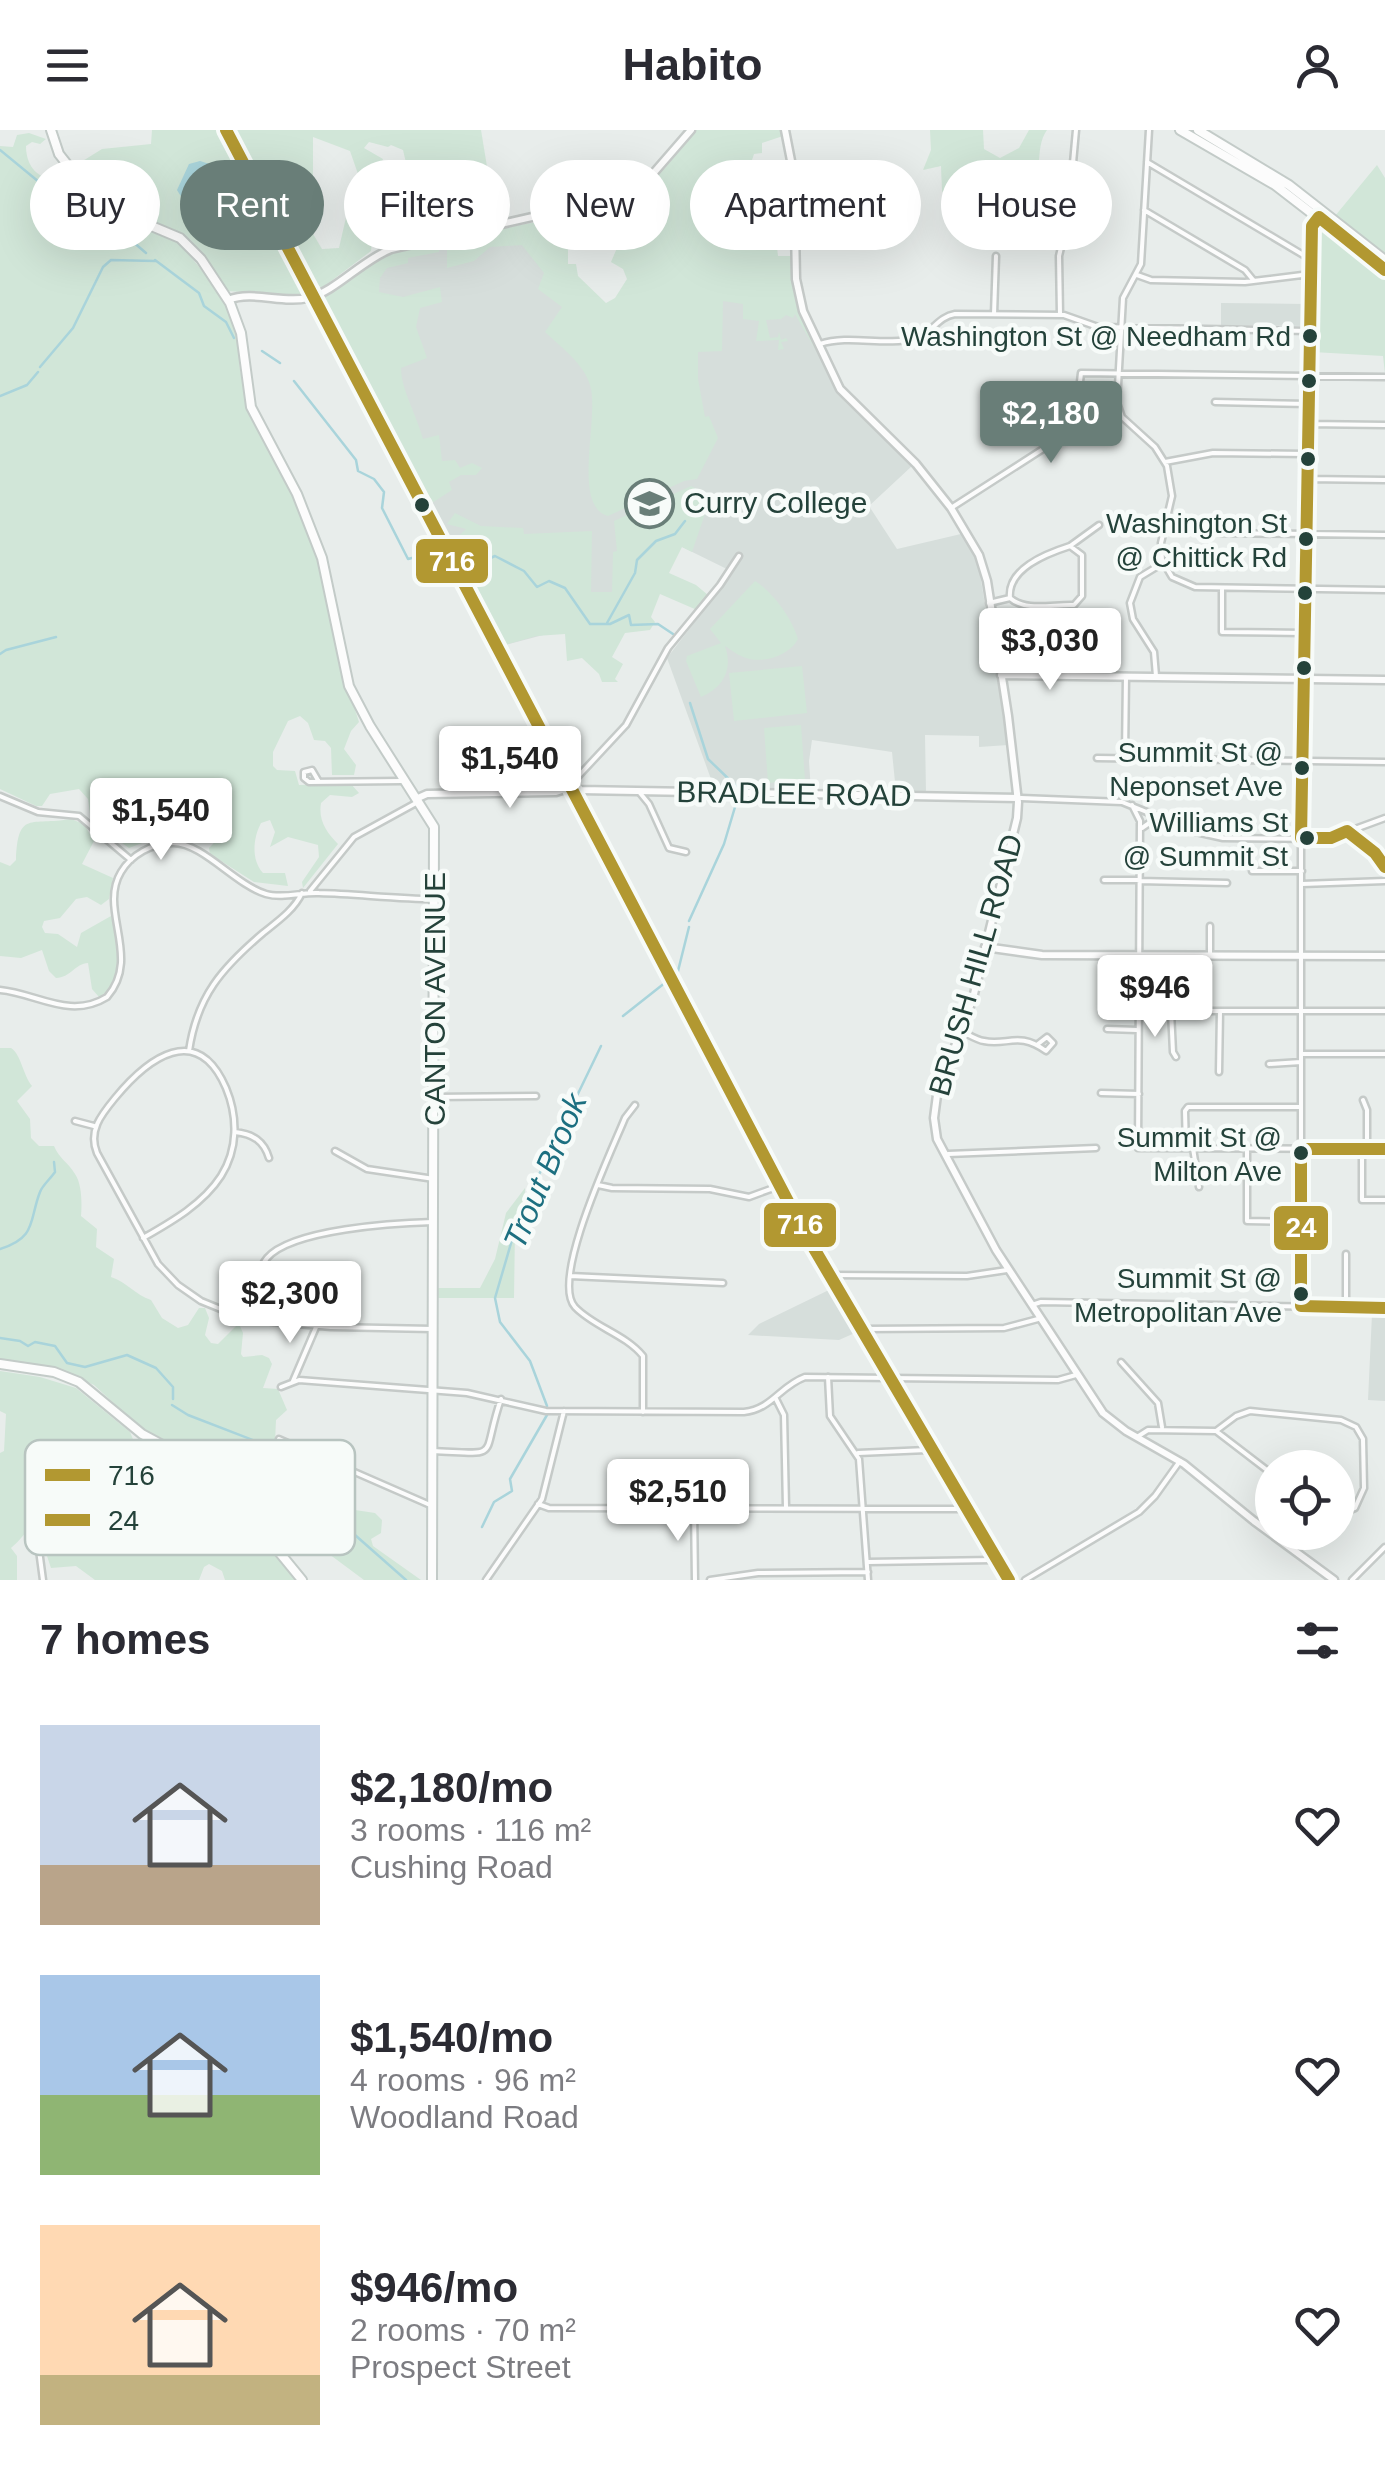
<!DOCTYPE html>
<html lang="en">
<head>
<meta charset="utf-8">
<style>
  body { margin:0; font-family:Arial,sans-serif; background:#f7f7f7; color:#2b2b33; height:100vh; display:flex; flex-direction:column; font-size:38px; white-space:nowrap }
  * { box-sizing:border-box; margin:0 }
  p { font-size:32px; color:#7c7c81 }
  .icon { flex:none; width:55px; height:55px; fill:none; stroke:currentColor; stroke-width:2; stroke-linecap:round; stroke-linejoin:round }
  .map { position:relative; height:1450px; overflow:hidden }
  .side { display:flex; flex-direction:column; background:#fff; flex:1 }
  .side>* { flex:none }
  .guide { position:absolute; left:30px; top:30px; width:1325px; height:90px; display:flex; gap:20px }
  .fabs { position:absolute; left:1255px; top:1320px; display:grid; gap:20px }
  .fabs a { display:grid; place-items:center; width:100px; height:100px; border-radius:50%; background:#fff; box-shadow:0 10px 40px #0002; font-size:50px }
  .price { position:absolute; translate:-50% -85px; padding:0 22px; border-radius:10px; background:#fff; color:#222; font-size:32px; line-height:65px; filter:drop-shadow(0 2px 5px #0008) }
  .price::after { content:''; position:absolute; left:50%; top:60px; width:30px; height:22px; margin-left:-15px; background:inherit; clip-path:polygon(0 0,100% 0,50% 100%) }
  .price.selected { background:#697e78; color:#fff }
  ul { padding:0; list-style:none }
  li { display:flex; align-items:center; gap:30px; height:250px; padding:0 40px }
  li span { display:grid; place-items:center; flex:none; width:280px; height:200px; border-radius:0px; color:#555 }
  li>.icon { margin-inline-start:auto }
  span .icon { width:120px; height:120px; fill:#fffc; stroke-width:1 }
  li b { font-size:42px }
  h2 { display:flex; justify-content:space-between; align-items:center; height:120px; padding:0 40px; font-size:42px }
  .chip { padding:0 35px; border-radius:45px; background:#fff; box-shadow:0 10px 40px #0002; font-size:35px; line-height:90px }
  .chip.selected { background:#697e78; color:#fff }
  header { display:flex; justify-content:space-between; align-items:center; height:130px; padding:0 40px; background:#fff; font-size:45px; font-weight:700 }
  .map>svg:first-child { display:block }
</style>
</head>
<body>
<header><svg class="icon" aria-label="menu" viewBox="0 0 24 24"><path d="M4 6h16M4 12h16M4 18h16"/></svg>Habito<svg class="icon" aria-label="person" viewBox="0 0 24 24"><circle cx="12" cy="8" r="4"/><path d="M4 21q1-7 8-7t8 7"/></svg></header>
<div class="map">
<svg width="1385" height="1450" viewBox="0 0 1385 1450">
  <rect width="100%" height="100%" fill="#e8edeb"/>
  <path fill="#d6dedb" d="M568,86v124l150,-65 76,1 6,36 36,80 76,74 -43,40 28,43 64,-15 17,28 30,183 -29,2v-11l-54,-1 1,57h-30l-4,-40 -80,-12 -3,21 2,30 -96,-1 -48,-132 66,-86 -57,-28 -61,72 -114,30 -181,-349 90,-51z
    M1221,173l84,1v22l-84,-1z
    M831,1159l26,43 -18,8 -91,-5 11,-11z
    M1372,1184h13v87l-17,-1z"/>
  <path fill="#d1e6d8" d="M152,0h68l85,163 -8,3 -70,-5 -26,-38 -16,-16 -81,-36 -31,-34 29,-18 49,-5z
    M234,0h247l12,73 -30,-22 -14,16 -14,-11 4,-12 -13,-6 -5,8 -14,-9 -4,-17 -12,-5 -3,2 -19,-5 -5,6 19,11 -4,12 -12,11 -9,-8 -8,-23 -37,-14v70l-10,10 19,32 17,-1 8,-35 9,-1 11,10 24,-9 3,22 -22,7 -1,9 -49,37 -12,-8z
    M696,0h86l1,6 -21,7v10l-8,1 -2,6 -10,2 -1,11h48l2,12 -34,7 -27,-2v34h21l5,15h20l2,17h15l5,49 22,53 -25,-44 -2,4 -7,-3 -5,4 -15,1 4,18 8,-1 1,-5 2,8 5,-2 2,3 -7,1 3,7 -6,1 1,-10 -23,1 3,-20 -16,-2v-15l-20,-3 -1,50 -24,1v27l7,38 4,-1 9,22 -21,41 -13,2 -76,35c-37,-10 -8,-99 -18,-131 -6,-21 -29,-38 -45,-53l17,-25 -24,-18 6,-16 -22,-28 -32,2 -16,14 -27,7v-29l121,-23v48h8l2,12 28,27 9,-5 12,-19 -4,-10 -12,-7 21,-49 -6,-14 39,-31z
    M930,0h53l1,19 16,9 19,-10 10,-18h18c-14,19 -1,49 -21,61l-22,-13 -8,24 -14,7 -5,20 -8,12h-11l-5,-10 19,-41 -1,-4 -10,-3 -15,13 -4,-5 -1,-25 -18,4 8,-20z
    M29,3l17,6 -6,5 -8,-2 -6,4c0,15 7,29 22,32l15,-10 40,43 75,30 43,53 16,39 3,37 11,45 37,68 20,46 15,50 14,75 22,68 -8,9 -7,18 12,16 -2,10h-22l-1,-27 -6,-7 -11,-1 -6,-17 -8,-7 -12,5 -15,31v14l4,4 18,1 4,14 52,-1 8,9 -7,4 -22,-2 -9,8c-3,18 6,30 17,41l-35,44 -1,-6 17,-25 -1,-12 -30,-8 -18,10 5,-15 -5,-12 -9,3c-8,15 -10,37 2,50h22l3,13 -34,-4 -44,-28 -1,-6c12,-10 14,-25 6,-38l-19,5 -21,-5 -23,4 -4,6 2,20 -21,8 -38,-27 -3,-22 -9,-10 -29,5 -8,12h-6l-36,-17v-643l13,1 4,-12z
    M1377,35l8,13v78l-50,-40z
    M1322,98l63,49v97l-2,-18 -70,-4 1,-117z
    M439,110v12l-31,6v5l-21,5 -7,10 -1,14 24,5 37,-10 2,15 -22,6 -4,19 11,31 -26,10c0,21 16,48 22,71l16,-4 3,26 13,-1 5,8 12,-5 10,5 -6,7h-15l-12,7 3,8 -20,13 -7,-3 -105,-203 63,-43z
    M691,356l28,14 2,12 -14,-4 -15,44 -10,-5 -13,26 27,12 12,10 -11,15 -37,-16 -9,23 4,5 -5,8 -25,3 -13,24 11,7 -8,15 3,3h-16l-3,-8 -17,-16 -15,3 -2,-27 -29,2 -35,10 -52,-101 17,-16 -19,-5 8,-11 26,13 42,2 1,6 68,-3 -1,61h21l1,-40 4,-1 -3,-30z
    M755,451c17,10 37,37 43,58 -8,16 -34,25 -52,19 -7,-2 -15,-8 -21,-12 8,23 -1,41 -24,51l-15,-36 1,-5 34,-13 -11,-14z
    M802,536l5,47 -73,8 -5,-48z
    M801,595l4,55 -37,3 -4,-55z
    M71,689l13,5 10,17 -12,23 31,14 -4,21 -8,6 -14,-8 -11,2 -16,19 -16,3 -2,6 3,6 13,1 19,13 4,-14 30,-17c7,24 14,67 -12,81l-7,-8 -4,-26c-12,0 -18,15 -32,15l-7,-7 -7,-21 -21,8 -21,-2v-94l10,4 6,-6c2,-50 14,-34 55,-41z
    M0,918h11c10,6 12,27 21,38l-15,15 13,18 1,19 8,8h15c6,14 14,16 21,28 7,10 7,30 6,42l16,13 -1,18 18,12 -3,18c16,5 24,18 40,23l11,18 16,10 10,-3 11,-17h6l4,10 -4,17 6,8 7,1 18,-18h4l3,7 -2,21 2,3 19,-2 7,3 3,6 -9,24 15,1 9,21 -11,10 -1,23 71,31 9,36 20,3 7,7 -1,13 -10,6 2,7 48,34h-57l-35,-26 -43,-51 -25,20 -41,-49 -76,-43 -50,-46 -33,-15 -61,-10z
    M525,1058l-1,41h-9l-1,69h-77v-10h43l15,-29 11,-46z
    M0,1241l40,6 36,11 54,44 7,17 11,10 -18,27c-29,-1 -67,4 -88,27 -11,12 -19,25 -31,35l6,8v24h-17v-127l4,-2 2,-37 -6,-3z
    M166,1327l54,30 76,93h-71l-3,-9 -13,-7 -5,3 -5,13h-104l-19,-14 -25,2 -7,-21 5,-8 29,-5 15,-14 7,2 10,-3 8,-20c23,-1 37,-14 41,-37z"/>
  <path fill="#a9d4db" d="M200,31l35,11 8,45 -8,13 -17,2 -36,-25v-9l-5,-8 12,-26z"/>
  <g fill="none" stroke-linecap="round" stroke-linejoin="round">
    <path stroke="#a9d4db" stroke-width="2.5" d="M0,20l39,32 27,7 24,27 12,7h9l35,30
      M155,130l44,33 5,13 22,16 8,16
      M262,221l18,12
      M40,237l33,-39 30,-61 8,-7 44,1
      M294,251l62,79 2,11 16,8 10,13 -2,16 26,51 12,-3 12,11 20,10
      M0,266l27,-11 11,-13
      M466,439l29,-13 29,15 13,16 12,-6 16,7 25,36h20l19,-9 2,10 27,-1 15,10
      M607,493l28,-50 2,-13 19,-19 19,-7 10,-13
      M0,524l6,-4 50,-13
      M690,573l18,56 28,27
      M689,791l35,-77 14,-47
      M677,845l12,-48
      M623,886l43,-34
      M0,1119c37,-11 29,-29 40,-57 2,-6 11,-14 15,-20l-1,-10
      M0,1208l20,3 8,5 7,-4 20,4 12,17 18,4 42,-12 29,13 17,19v12
      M172,1275l16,10 101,39 66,81 51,45
      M547,1276l-17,-45 -30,-39 -5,-24 24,-82 82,-170
      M482,1397l12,-25 18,-11 -2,-12 37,-64"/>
    <defs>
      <path id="minor" d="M1149,0l-8,134 -18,34 -6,105 5,14 33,30 12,19 5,30 -11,47 1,17 10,17 23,10 190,3
        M1147,32l163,97
        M1144,80l101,60 9,11
        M1137,145l14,5 94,2 65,-8
        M994,184l2,-58
        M1060,185l-1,-59 9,-38 8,-88
        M820,214c31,-10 65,3 95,-6 17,-4 22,-21 40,-24l109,1 34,12 211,4
        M1215,272l93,2
        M1307,294l78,1
        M1165,332l48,-9 92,1
        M1306,349l79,1
        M951,378l106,-68 20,-32 4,-35 304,4
        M1219,403l166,2
        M1070,416l29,-21
        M1222,458v44l81,1
        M989,473l21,-5c16,14 43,6 64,7l8,-9v-41l-12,-9c-25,8 -63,23 -60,52
        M1156,546l-2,-24 -21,-33 -3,-16 10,-26 23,-14
        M1125,626l1,-80
        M1097,628l288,4
        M319,652l-7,-12 -8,2v6l5,4 93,-1
        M572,653l54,-58 42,-77 52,-63 19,-29
        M640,663l9,11 20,44 17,4
        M0,666l38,16 41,4 52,44
        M1021,668l101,4 74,30 27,6 105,1 57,-21
        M1132,675l8,16 -2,327 247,1
        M1142,698l16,-11
        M1347,701l28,22 10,14
        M1252,741h50
        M1104,750h35
        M1139,751l88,2
        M1302,754l83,-3
        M310,761l44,-54 62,-34
        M1210,825v-29
        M0,860c36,3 70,30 107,7 35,-40 -9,-87 14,-125 10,-17 31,-29 52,-29 30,0 61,41 93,51 17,5 36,-2 53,-1 39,1 77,6 116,6
        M1139,881h246
        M1171,881l2,41 3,5
        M1107,899l30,1
        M961,901c7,3 15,9 23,10 23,5 35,-10 62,10l7,-8 -6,-6 -9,7
        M189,921c8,-55 33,-83 74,-118 15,-12 31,-23 39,-40
        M1301,924h84
        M1269,934l32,-2
        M1219,942l1,-61
        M1101,963l38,1
        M435,967l101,-1
        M1363,970l4,10v39
        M635,975l-10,13c-13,32 -75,162 -50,189 19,20 50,27 68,49v56
        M75,991l19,5
        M235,1002c18,2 29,9 34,26
        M1186,1018l-1,-37 3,-4h113
        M1193,1018l6,39
        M1247,1019v72l53,1
        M1362,1019v51h23
        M335,1021l32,18 67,10
        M948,1024l148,-6
        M598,1055l14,3 98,1 39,8 30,-11
        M143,1108c28,-16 60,-34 78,-62 17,-27 17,-59 5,-88 -29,-67 -78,-30 -111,10 -14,17 -27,33 -18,55l61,111 20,21 23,16 27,11 35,9 68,6 102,2
        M832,1145l135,1 40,-6
        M570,1146l153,7
        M1032,1175l9,-3 344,6
        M1301,1176v-545l9,-528 8,-14
        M1346,1177v-53
        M249,1188c3,-18 6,-45 18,-60 25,-29 128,-35 166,-36
        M864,1199l140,-1 34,-9
        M1121,1232l37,41 4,24
        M828,1247l2,39 29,43 9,121
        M293,1251l24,-56
        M281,1257l18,-7 168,13 79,18 198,1c28,-3 36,-26 61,-35l253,3 18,-5
        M776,1269l8,16 2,92
        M1216,1301l20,-15 14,-5 91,9 15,7 7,12 1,49 -9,20 -17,7
        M1137,1307l11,-7 68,1 56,43
        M279,1309l151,66
        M433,1321c71,3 47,9 68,-52
        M858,1323l69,-3
        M538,1374l11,4 414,1
        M694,1378l1,72
        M868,1432l125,-2
        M43,1450l-6,-45 10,-20 39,-20 49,-7 10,-11 17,-32
        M486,1450l56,-81 22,-88
        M710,1450l48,-7 110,-1
        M1025,1450l114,-68 16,-16 25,-35
        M1352,1450l33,-33"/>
      <path id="tertiary" d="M785,0l9,46 2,103 7,32 37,78 76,75 35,44 28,47 8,26 21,135 10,86 -1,16 -44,180 -36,97 -3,23 3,21 59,111 107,163 23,18 58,33 70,57 80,59
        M228,170c25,-10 54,4 80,-2 27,-6 54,-38 83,-49l225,-51 35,-22 40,-46
        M1001,545l384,5
        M418,668l9,-4 129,-2 15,-5 9,3 438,8
        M985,817l57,8 343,1"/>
      <path id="secondary" d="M51,0l8,24 33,42 19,13 69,29 21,21 29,44 11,30 10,74 46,87 25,64 27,128 21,40 64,101 -2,753
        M1180,0l95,55 110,85
        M1198,0l91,55 96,75
        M0,1234l54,8 25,10 63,52 65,35 18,17 77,94"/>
      <path id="trunk" d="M226,0l576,1098 207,352"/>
    </defs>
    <use href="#minor" stroke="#c5cac8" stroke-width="9"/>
    <use href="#tertiary" stroke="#c5cac8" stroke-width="11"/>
    <use href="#secondary" stroke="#c3cbc8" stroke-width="12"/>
    <use href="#trunk" stroke="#c3ccc9" stroke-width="15"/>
    <use href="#minor" stroke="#fcfcfc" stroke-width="4"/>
    <use href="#tertiary" stroke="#fcfcfc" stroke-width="6"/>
    <use href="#secondary" stroke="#fcfcfc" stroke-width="8"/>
    <use href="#trunk" stroke="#c6cecc" stroke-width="10"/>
    <defs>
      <path id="bus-1" d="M226,0l576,1098 207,352"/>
      <path id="bus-2" d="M1385,140l-66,-53 -7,9 -11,612h30l16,-7 28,22 10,14
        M1385,1019h-84v157l84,2"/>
    </defs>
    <use href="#bus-1" stroke="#f7fbf9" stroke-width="20"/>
    <use href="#bus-2" stroke="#f7fbf9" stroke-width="20"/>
    <use href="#bus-1" stroke="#b29831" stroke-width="12"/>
    <use href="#bus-2" stroke="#b29831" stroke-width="12"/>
  </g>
  <defs>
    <symbol id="university-ring" viewBox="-11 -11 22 22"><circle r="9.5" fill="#f7fbf9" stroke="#697e78" stroke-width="1.5"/><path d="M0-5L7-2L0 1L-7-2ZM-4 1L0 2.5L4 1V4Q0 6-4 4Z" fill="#697e78"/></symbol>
  </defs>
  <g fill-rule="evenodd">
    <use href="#university-ring" x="622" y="346" width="55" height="55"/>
  </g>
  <g fill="#24423a" stroke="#f7fbf9" stroke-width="4">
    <circle cx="1310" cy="206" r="9"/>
    <circle cx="1309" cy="251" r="9"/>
    <circle cx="1308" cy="329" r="9"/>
    <circle cx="422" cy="375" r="9"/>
    <circle cx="1306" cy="409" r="9"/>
    <circle cx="1305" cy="463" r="9"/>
    <circle cx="1304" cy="538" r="9"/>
    <circle cx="1302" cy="638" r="9"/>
    <circle cx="1307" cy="708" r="9"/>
    <circle cx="1301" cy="1023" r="9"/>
    <circle cx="1301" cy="1164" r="9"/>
  </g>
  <g text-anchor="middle" stroke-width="9" stroke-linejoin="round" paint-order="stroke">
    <g font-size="28" fill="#24423a" stroke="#f7fbf9" text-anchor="end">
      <text x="1291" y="216">Washington St @ Needham Rd</text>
      <text x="1287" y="403">Washington St<tspan x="1287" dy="34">@ Chittick Rd</tspan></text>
      <text x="1283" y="632">Summit St @<tspan x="1283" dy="34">Neponset Ave</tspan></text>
      <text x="1288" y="702">Williams St<tspan x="1288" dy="34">@ Summit St</tspan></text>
      <text x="1282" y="1017">Summit St @<tspan x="1282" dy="34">Milton Ave</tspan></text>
      <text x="1282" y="1158">Summit St @<tspan x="1282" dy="34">Metropolitan Ave</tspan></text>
    </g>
    <g font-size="30" fill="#24423a" stroke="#f7fbf9" text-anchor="start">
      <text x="684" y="383">Curry College</text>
    </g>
    <g font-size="30" fill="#24423a" stroke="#f7fbf9">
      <text transform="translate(794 664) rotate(1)" y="10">BRADLEE ROAD</text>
      <text transform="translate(976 835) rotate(-74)" y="10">BRUSH HILL ROAD</text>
      <text transform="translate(435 869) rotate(-90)" y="10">CANTON AVENUE</text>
    </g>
    <g font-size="32" font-style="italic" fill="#1c6f80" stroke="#f7fbf9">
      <text transform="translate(545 1041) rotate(-67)" y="11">Trout Brook</text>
    </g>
  </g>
  <rect x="25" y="1310" width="330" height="115" rx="15" fill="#f7fbf9" stroke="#b8c4c0" stroke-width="2.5"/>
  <rect x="45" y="1339" width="45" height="12" fill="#b29831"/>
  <rect x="45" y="1384" width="45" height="12" fill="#b29831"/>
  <g font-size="28" fill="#24423a">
    <text x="108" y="1355">716</text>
    <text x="108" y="1400">24</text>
  </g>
  <g stroke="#f7fbf9" stroke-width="4">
    <rect x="414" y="407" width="76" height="48" rx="10" fill="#b29831"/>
    <rect x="762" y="1071" width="76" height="48" rx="10" fill="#b29831"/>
    <rect x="1272" y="1074" width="58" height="48" rx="10" fill="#b29831"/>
  </g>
  <g font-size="28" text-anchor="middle" font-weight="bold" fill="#fff">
    <text x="452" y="441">716</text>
    <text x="800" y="1104">716</text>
    <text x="1301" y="1107">24</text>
  </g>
</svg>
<div class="fabs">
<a><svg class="icon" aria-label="locate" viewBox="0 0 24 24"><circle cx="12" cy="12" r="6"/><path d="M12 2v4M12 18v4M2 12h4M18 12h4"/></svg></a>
</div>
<b class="price selected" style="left:1051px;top:336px">$2,180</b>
<b class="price" style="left:1050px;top:563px">$3,030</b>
<b class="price" style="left:510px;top:681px">$1,540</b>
<b class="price" style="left:161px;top:733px">$1,540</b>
<b class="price" style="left:1155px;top:910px">$946</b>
<b class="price" style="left:290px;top:1216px">$2,300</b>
<b class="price" style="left:678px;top:1414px">$2,510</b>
<div class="guide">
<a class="chip">Buy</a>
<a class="chip selected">Rent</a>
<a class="chip">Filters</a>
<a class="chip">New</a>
<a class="chip">Apartment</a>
<a class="chip">House</a>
</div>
</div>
<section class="side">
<h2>7 homes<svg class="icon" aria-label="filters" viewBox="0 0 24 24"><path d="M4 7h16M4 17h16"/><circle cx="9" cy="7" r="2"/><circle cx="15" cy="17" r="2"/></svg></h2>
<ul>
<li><span style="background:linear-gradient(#c9d6e8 70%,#b9a48a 0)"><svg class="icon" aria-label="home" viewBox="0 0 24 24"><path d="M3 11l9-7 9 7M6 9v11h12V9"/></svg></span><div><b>$2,180/mo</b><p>3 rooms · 116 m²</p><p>Cushing Road</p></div><svg class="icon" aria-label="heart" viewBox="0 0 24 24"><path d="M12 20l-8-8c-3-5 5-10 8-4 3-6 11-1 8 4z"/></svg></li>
<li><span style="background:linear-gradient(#a9c7e8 60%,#8fb573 0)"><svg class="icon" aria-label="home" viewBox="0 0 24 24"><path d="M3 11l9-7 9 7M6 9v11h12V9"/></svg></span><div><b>$1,540/mo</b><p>4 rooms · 96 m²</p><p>Woodland Road</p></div><svg class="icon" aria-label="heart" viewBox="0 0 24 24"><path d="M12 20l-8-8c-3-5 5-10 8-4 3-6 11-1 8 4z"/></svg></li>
<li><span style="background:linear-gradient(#ffd9b3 75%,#c2b280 0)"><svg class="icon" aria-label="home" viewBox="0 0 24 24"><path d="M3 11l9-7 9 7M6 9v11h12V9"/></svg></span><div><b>$946/mo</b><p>2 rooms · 70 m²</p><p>Prospect Street</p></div><svg class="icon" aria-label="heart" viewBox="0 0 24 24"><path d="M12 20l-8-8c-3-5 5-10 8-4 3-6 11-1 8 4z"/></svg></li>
</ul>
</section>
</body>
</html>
